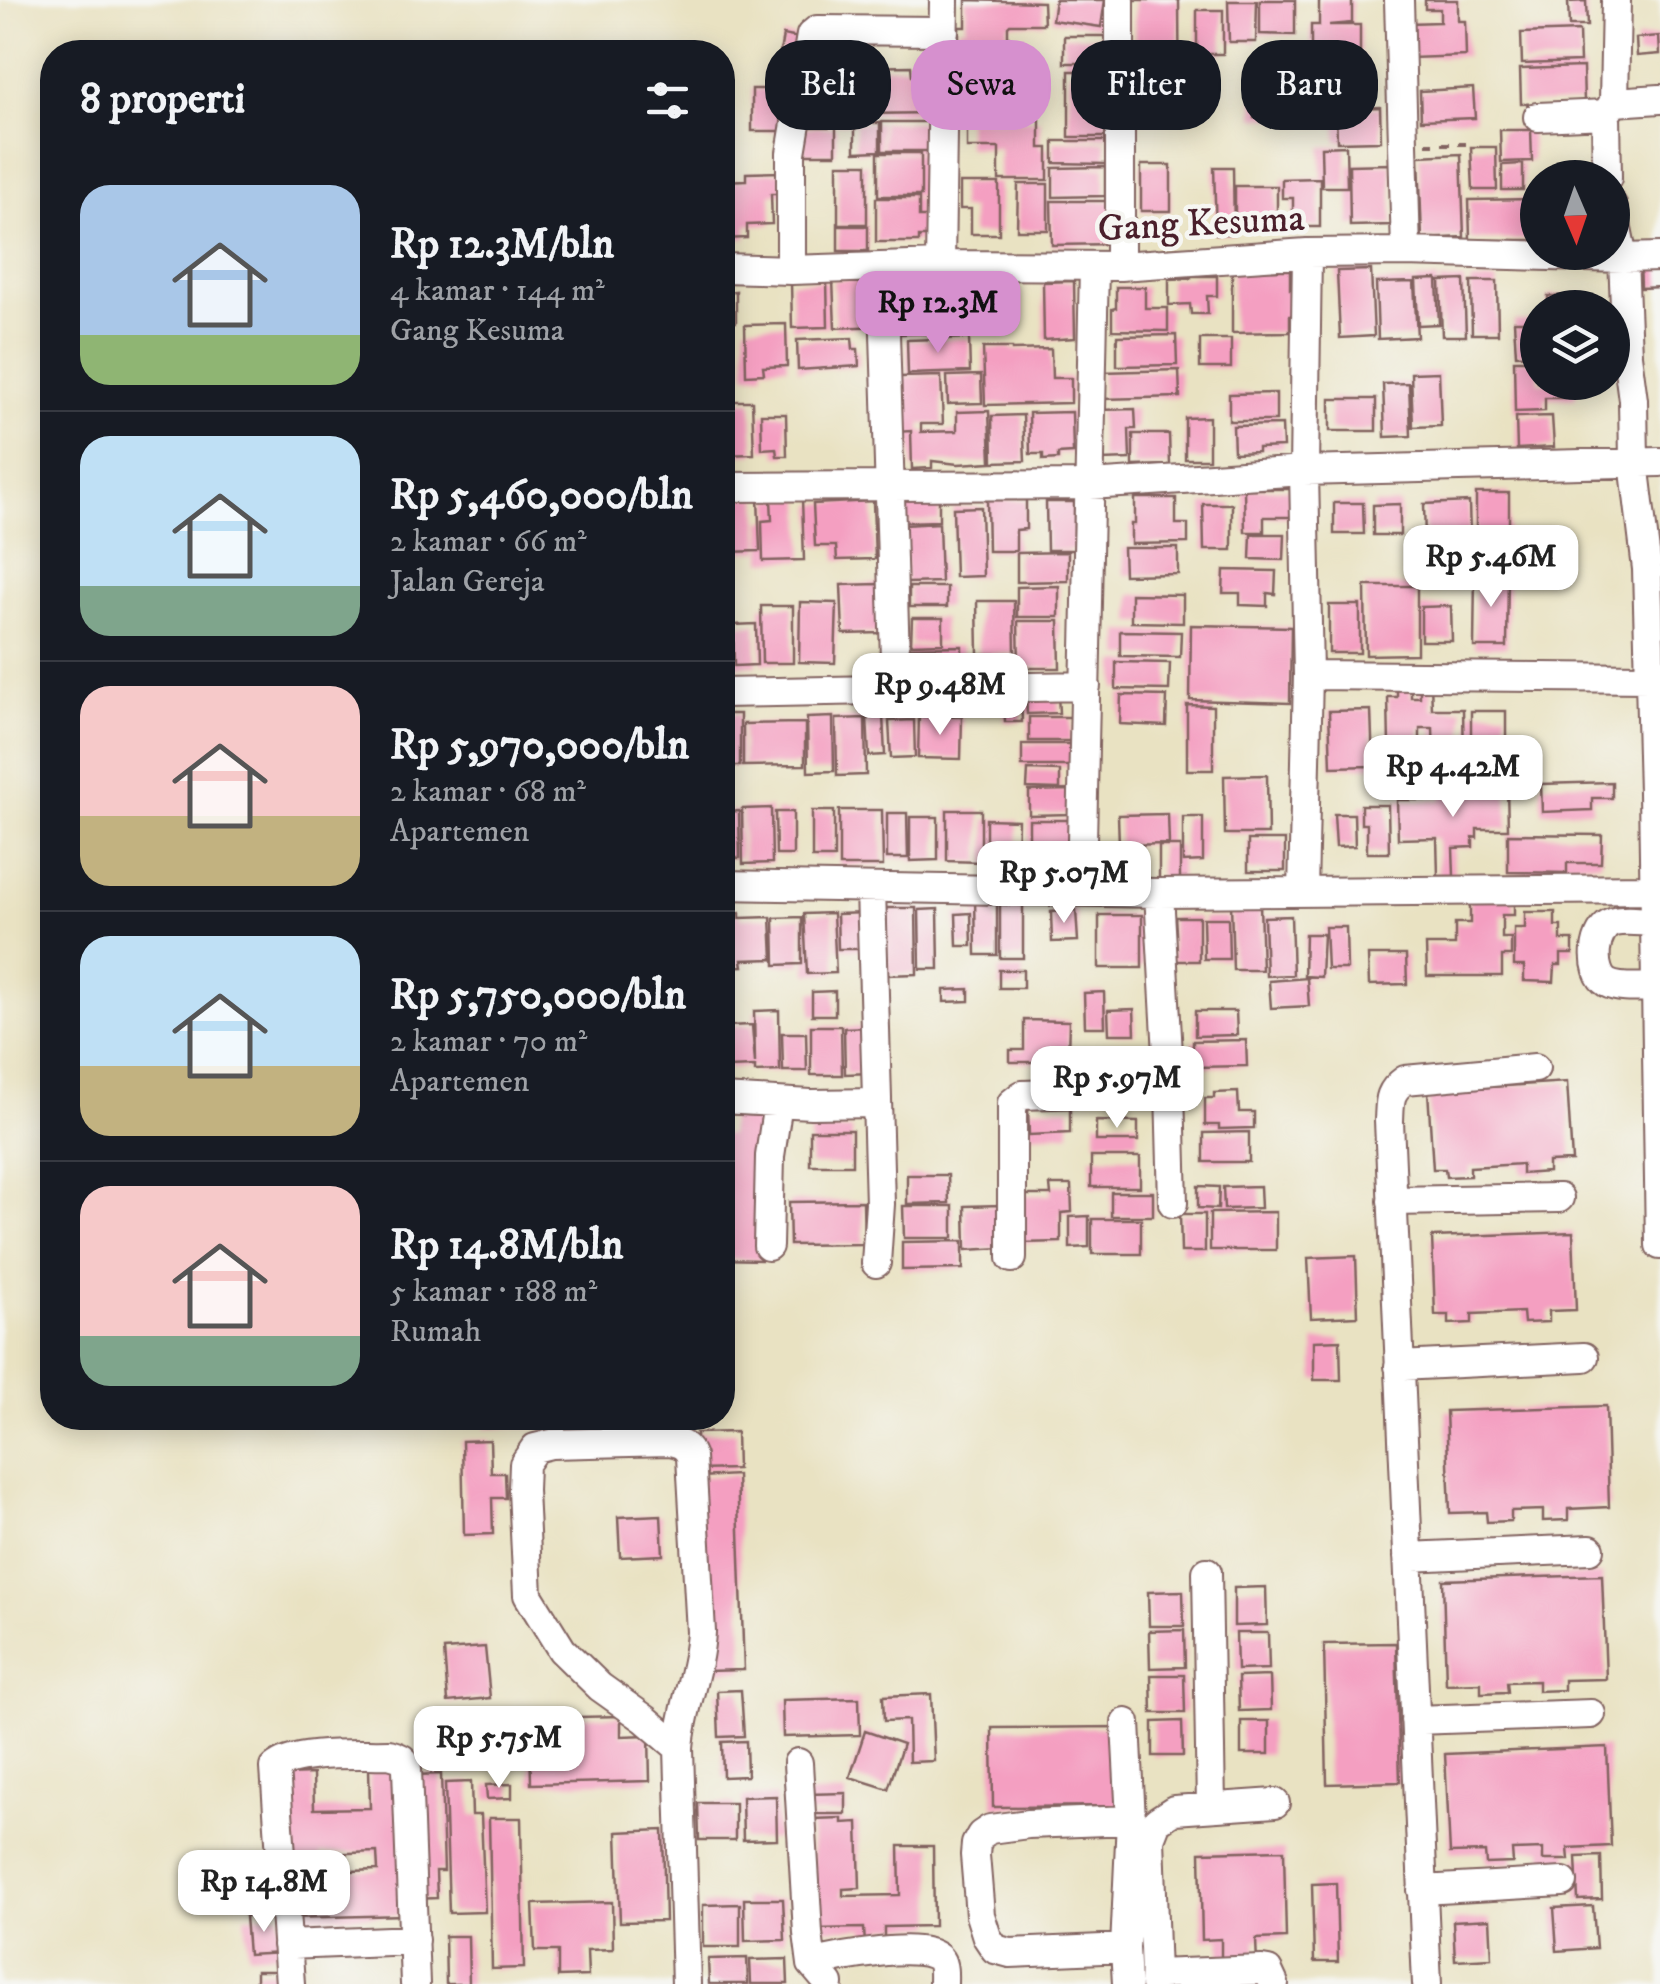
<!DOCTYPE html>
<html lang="id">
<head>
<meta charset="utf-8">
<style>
  body { margin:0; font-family:"IM FELL DW Pica",serif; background:#20242c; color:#f1f3f6; height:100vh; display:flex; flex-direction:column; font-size:38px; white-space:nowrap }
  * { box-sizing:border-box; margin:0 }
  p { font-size:32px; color:#9ea1a6 }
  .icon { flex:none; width:55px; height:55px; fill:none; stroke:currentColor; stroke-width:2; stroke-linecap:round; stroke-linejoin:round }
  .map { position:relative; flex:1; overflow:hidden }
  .sheet { position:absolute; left:40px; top:40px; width:695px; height:1390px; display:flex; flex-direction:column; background:#171b24; border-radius:40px; box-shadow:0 5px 25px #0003 }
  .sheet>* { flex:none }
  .banner { position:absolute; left:765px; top:40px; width:745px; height:90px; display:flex; gap:20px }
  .needle { width:65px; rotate:178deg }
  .fabs { position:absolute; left:1520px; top:160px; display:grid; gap:20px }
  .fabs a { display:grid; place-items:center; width:110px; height:110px; border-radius:50%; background:#171b24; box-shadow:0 5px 25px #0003; font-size:50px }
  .price { position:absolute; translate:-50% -85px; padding:0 22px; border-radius:20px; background:#fff; color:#222; font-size:32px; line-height:65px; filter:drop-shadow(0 2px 5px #0008) }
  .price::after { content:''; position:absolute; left:50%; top:60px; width:30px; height:22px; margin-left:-15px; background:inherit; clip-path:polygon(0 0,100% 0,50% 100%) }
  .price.selected { background:#d690ce; color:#111 }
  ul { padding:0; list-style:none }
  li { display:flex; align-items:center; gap:30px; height:250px; padding:0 40px }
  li+li { border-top:2px solid #363941 }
  li span { display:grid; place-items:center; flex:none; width:280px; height:200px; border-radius:30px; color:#555 }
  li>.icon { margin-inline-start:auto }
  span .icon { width:120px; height:120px; fill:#fffc; stroke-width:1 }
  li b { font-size:42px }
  h2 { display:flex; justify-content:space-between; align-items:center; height:120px; padding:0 40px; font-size:42px }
  .chip { padding:0 35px; border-radius:40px; background:#171b24; box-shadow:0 5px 25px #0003; font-size:35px; line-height:90px }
  .chip.selected { background:#d690ce; color:#111 }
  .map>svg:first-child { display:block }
</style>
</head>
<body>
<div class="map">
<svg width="1660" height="1984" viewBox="0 0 1660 1984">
  <rect width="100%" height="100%" fill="#f6f6f2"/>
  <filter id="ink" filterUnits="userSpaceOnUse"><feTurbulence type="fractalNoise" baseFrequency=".01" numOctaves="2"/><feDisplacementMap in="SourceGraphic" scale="20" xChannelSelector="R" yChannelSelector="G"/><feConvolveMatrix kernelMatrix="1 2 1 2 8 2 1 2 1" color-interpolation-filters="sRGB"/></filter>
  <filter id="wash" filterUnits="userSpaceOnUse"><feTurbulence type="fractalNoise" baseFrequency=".0048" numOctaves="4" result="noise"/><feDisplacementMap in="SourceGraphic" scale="40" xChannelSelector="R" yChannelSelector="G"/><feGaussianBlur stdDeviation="2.25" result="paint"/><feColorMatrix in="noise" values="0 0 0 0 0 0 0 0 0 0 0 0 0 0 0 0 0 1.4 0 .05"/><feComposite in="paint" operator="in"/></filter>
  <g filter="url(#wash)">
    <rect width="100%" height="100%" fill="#e9e2c2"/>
    <g id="blocks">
      <path fill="#f49fc1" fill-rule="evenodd" d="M966,0l77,2 1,22h-34l-2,2v31h19v18h-25v35l-28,-1v-34h-15v-48h7z
        M1055,0h50l-4,27 -49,-7z
        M1134,0h45l1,121 -45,-1z
        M1260,0h35v35l-35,-1z
        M1319,0h33v23l-23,2h31v28l-49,1v-29h8z
        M1425,0h33v21h7l1,35 -56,2 -1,-35 31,-1v-13h-15z
        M1228,1h29l-1,41h-27z
        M1586,1l1,25h-18l-1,-24z
        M1197,10h26v44h-26z
        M1579,31l1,31 -58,2 -1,-31z
        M783,35l21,4 -7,47 -22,-4z
        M1064,36h42v27h-42z
        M1659,36l1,18 -23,2 -1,-18z
        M1308,56h56l1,33 -57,1z
        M911,66l1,10h22l1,37 -74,1v-47z
        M1583,67l1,35 -63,2 -1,-35z
        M1069,71h38v66h-38z
        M1254,73h33l-1,45h-32z
        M1473,88l2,30 -54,2 -1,-29z
        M752,89h30l-1,42h-29z
        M820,96h35v27h-35z
        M1380,107l1,34 -44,1 -1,-33z
        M967,119l73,1v28h8v32h-49v-32h-32z
        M882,122h47v29h-47z
        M855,123h25v28l-25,1z
        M804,127h32v27h-32z
        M1500,130h31l1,31 -31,1z
        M1054,141h52v23l-52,-1z
        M1346,146l1,41h-25l-1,-40z
        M1471,147h25l1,43h-24z
        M878,153h43v43h-43z
        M1461,154l3,83 -42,2 -3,-83z
        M838,164h29v60h-29z
        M1391,164l2,61 -43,1 -1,-61z
        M1523,164v26h-21v-25z
        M1141,165h30v46h-30z
        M1105,167v29l-52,1v-29z
        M1214,167h19l1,67h-18z
        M782,172l1,22h-12l1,30 -25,1v13l-25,1v-58l24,-1v-7z
        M1320,178v49h-27v-29h-11v-19z
        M960,183h39v51h-28v-25h-11z
        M1018,184h30v46h-31z
        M1235,186h42v30h-16v4l-18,1v-6h-8z
        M876,198h43v19h10v20h-10v5h-43z
        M1538,199v41h-68l-1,-40z
        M1051,201h64v43l-63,1z
        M838,226h30v25h-30z
        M1640,263h20v24l-19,1z
        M1232,270h58v19h4v27h-4v16l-58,1z
        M1371,270l3,66 -34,2 -3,-67z
        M1190,276h27v20h-10l1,18h-17l-1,-10 -21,1v-26l22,-1z
        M879,279l1,47 -45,2 -2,-48z
        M1437,279l2,45 -21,1 -2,-45z
        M1464,280l2,56h-24l-2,-55z
        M827,281l1,46 -36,1 -1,-46z
        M1074,281l1,57 -31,2 -1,-58z
        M1471,281h26l1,53h-26z
        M983,282l1,49 -83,3 -2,-50z
        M1414,282l3,55 -39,2 -2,-56z
        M722,283h4v9l10,-1v31l-14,1z
        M1116,287h29v21h23v23l-56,-1v-21l4,-1z
        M1013,288l2,31h-27l-1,-30z
        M1548,296h34v12h-34z
        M1514,321h24v33l-22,1z
        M786,324l1,42 -24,1 1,7 -18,1 -1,-50z
        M1176,335l1,30 -60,1v-30z
        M852,338l1,11h5l1,17 -61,4 -1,-30z
        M969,338l1,34 -62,2 -1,-34z
        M1200,339h31v29h-31z
        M983,348h29v2l39,-1 1,29h19v25l-86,2z
        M1514,360h24v22h37l1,16h-31v13l-30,1z
        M1179,370l1,27 -78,2v-27z
        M1439,372l2,54 -28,1 -2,-54z
        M981,375l1,28 -34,1 -1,-28z
        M941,376l2,48h-22v8l36,-1v-19l32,-1 2,51 -33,2 -26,-3v7l-20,1 -1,-38 -15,1 3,-55z
        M1409,383l2,53 -26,1 -2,-53z
        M1276,393v28h-47v-27z
        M1330,399h46v32h-46z
        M729,401h23l2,53 -32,1v-20h8z
        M1135,409l1,20h-7l1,30 -29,1 -2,-50z
        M1072,412l1,41 -15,1v5l-15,1v-6h-13l-1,-41z
        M761,414h25l1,42h-10l-1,-8 -14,1z
        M1023,415l2,46 -32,1 -1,-46z
        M1552,416l2,31 -37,2 -1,-32z
        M1209,417v42h-24v-41z
        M1282,425l1,22 -25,1v4l-24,1 -1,-27z
        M1133,434h36l1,31 -37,1z
        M1244,489h47v28h-27v15h-19z
        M1476,493h33v44h-33z
        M939,495v26l-35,1v-25z
        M758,497l2,54 -34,1 -2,-54z
        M802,498l2,62 -41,1 -1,-40 10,-1 -1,-21z
        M1135,498h41v26h12v19l-57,1v-20h4z
        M987,500h39v29l-10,1v21h-28z
        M873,501l2,58 -38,1 -1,-14h-21l-2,-42z
        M1046,502h28v48h-27z
        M1469,502l1,36 -45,2 -1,-36z
        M1334,503h29l1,31h-30z
        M1203,504h29v46h-28z
        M1400,504v31h-27v-30z
        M981,507l2,69 -28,1 -2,-69z
        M939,523l2,59 -35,1 -2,-58z
        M1251,534h34l-1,26 -34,-1z
        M1123,548h55v26l-54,1z
        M1068,552v29l-51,1v-29z
        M1224,570l52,1 -1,23 -8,-1v13l-27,-1v-12h-17z
        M1475,573h33l-1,74h-33z
        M879,584l3,49 -39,1 -2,-49z
        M1059,586v31h-42v-30z
        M1365,586h52v68l-51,1z
        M909,587h38v20h-38z
        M1131,594l52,1v28l-52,-1z
        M977,601h37l1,53h-37z
        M800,602l37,1 -2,60 -36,-1z
        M1329,605h31v48h-31z
        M761,606h32v57h-31z
        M1451,606l1,35h-31v-34z
        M912,618h31v25l-32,1z
        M1018,621h41l1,47h-41z
        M756,624l1,41 -23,1 -1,-41z
        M1191,625l100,2 -1,76 -100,-3z
        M1120,631l61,1 -1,25 -60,-1z
        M962,646v24l-54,1v-24z
        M1116,662l54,1 -1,27 -53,-1z
        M1420,682h11l1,27h31l1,50h-30l-1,-31h-13v19h-31l-1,-50h9v-10h14v10h9z
        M1058,694l1,19 -32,1 -1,-19z
        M1004,695h17l1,27h-17z
        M1121,695l46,1 -1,30 -46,-2z
        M1187,705l26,1v64h-26z
        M1371,710l2,56 -42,1 -2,-56z
        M1471,711h35v43h-35z
        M722,714h18v52h-18z
        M883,716l2,39 -16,1 -2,-39z
        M919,716l43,1 -1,42 -43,-1z
        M833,717l1,54 -26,1 -1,-54z
        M1029,717h42v24h-42z
        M865,718l1,57 -29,1 -1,-57z
        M914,720l1,37 -24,1 -2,-37z
        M805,723v42l-62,1v-42z
        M1022,744h53v22h-53z
        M1028,770l32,1v18l-33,-1z
        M1267,775l1,59h-43l-1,-58z
        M1612,782v16h-20v12l-50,2 -1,-28z
        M1507,787l1,42h-31v9l-4,-1v10l-20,1 1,28h-16l-1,-38 -39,1 -1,-39h44v-12z
        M1070,790l1,24 -42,1v-24z
        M1361,805h27l1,48h-22v-29h-6z
        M771,808l1,55 -29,1 -1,-55z
        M839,810h43l1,56h-44z
        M947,810h34v52l-34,-1z
        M739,811l1,47h-18v-46z
        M812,811h22v47h-22z
        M775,812h18v43h-17z
        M887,813h20l1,45h-21z
        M1168,814l1,30 -50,1 -1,-30z
        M1334,814h20l1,32 -19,1z
        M910,817h28v43l-28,1z
        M1183,817h20v44l-20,1z
        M986,819l32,1 -1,44h-31z
        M1029,820h47v49l-47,1z
        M1508,834l94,1 -1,28h-34v10l-59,-1z
        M1248,840h37v31h-37z
        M1159,846h21v34h-21z
        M1470,892l44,5v18h-12v23h9v18h-9v20h-75l-1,-31h29v-22h15z
        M975,897h22v58h-21z
        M1000,901h23v57h-23z
        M1231,903h29l2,67h-29z
        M886,908h30l1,66 -30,1z
        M938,909l1,60h-19l-1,-59z
        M1076,910l2,31 -26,1 -1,-30z
        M1525,912h30v14h6v14h12v14h-12v11h-6l-1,17 -30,-1v-15h-10v-38h11z
        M722,913h18v5l31,-1 2,42 -31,1 1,6 -21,1z
        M833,913l3,60 -29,1 -3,-60z
        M866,913v36h-28l-1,-35z
        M971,913l1,33h-15l-1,-32z
        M1099,915h43v53h-43z
        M1291,916l2,59 -27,1 -2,-59z
        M802,917v47l-27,1 -1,-47z
        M1171,917h28v44h-27z
        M1203,918h25l1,41h-25z
        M1325,927h21l1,42h-20z
        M1305,934h18l-2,43 -17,-1z
        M1368,955h38l1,29 -38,1z
        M999,970h24v18h-24z
        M1307,978l2,28 -38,2 -2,-27z
        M969,989v12l-25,1v-12z
        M835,991v24h-23v-23z
        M1104,992l1,35h-20l-1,-34z
        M1134,1009l1,25h-26l-1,-24z
        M779,1010l1,61 -25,1v-5l-28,1 -1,-42 26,-1 3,38 -1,-52z
        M1195,1011h41l1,24 -42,1z
        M1024,1020l45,1 -1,32h-20v9h-38v-12h14z
        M811,1026h30l1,49h-31z
        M870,1027l2,46 -27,1 -1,-46z
        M782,1033h24l1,38h-24z
        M1246,1040l1,26 -54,1v-26z
        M1135,1046v26h-28v-25z
        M1567,1082l5,79 -24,1v10l-26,2v-10l-52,3v9l-24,1 -1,-8h-12l-5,-78z
        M1238,1092l1,20h15v16l-35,1v-4h-14v-27h9v-5z
        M1070,1107v26l-41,2 -1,-27z
        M730,1114l38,2 -7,144 -39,-1v-124h7z
        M1096,1121l42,1v19h-42z
        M810,1130h42v35h-42z
        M1249,1132v30h-45v-29z
        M1091,1157h49v30h-49z
        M907,1175h41l1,28 -42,1z
        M1050,1185h21l1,27 -11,1v29l-41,1 -1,-48h32z
        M1198,1186l21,1 -1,22 -20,-1z
        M1260,1186l1,22 -37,1 -1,-22z
        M1111,1192h42v24h-42z
        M863,1201l1,43 -74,1 -1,-43z
        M1001,1205l2,43 -37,2 -1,-44z
        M903,1206h50v32h-49z
        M1276,1212v38h-66v-37z
        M1180,1214h25v38h-24z
        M1089,1216v31l-19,1v-31z
        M1092,1219h49v35h-49z
        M1573,1232l3,78 -27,1v11l-25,1 -1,-11 -51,2v9l-23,1v-9h-14l-3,-78z
        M963,1241v28l-61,1v-28z
        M1356,1256l2,60 -47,2 -3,-60z
        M1340,1340l1,40h-27v-39z
        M1606,1406l3,101 -41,2v11l-25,1v-11l-32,1v10l-24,1 -1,-10 -36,1 -4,-102z
        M486,1418h79v8l-79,2z
        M575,1418h78v9l-78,3z
        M736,1432l1,37 -40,1 -1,-37z
        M490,1440l1,33h14l1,25h-14l1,36 -29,1 -2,-94z
        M737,1475l7,195 -39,1 -6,-194z
        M661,1515l2,40 -43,2 -2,-40z
        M1602,1575l4,104 -42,1v10l-26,1v-10l-31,1 1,10 -27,1v-10l-35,1 -3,-104z
        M1266,1587l1,38 -33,1v-38z
        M1183,1591l1,35h-35l-1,-34z
        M1184,1630l1,37 -35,1 -1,-37z
        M1236,1633h32l1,36 -32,1z
        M1396,1643l4,139 -73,2 -3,-140z
        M485,1647l5,51 -42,4 -4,-52z
        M1151,1675h33l1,38h-33z
        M1270,1676l1,34 -32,1 -1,-34z
        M741,1690l3,46 -25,1 -2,-46z
        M931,1694l3,67 -25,1 -1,-42 -24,1 -1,-25z
        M859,1698l1,37 -77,2 -1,-37z
        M621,1716v20l28,-1 1,46 -119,3 -1,-46h6l-1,-20z
        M1182,1721l1,35h-30v-34z
        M1241,1721h28v33h-28z
        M1120,1727l1,79 -128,1 -1,-79z
        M865,1731l38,13 -15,45 -38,-12z
        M746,1741l1,35 -24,1 -1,-35z
        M1607,1747l4,99 -43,2 1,12h-26v-11l-31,1 1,13 -27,1 -1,-12 -35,1 -5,-99z
        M402,1767l4,148 -118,3 -4,-143 29,-1 1,35 56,-1 -1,-40zM377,1852l1,18 -56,2 -1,-18z
        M441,1774l3,97h-8l1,27 -22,1 -1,-124z
        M471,1782l1,33h9l4,97 -36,1 -4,-130z
        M512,1784v14l-25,1 -1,-14z
        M846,1793v21h-39v-20z
        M776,1796l1,43 -34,1 -1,-43z
        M698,1803h37v37h-36z
        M489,1818h32l3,150 -32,1z
        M842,1818v5l16,-1 2,66 -17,1v7l57,-1 -1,-49h34l1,80 -50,1v18h-19l-1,-17 -50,1 -3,-110z
        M663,1830l2,91 -45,1 -3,-90z
        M1284,1850l2,88 -30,1 1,26 -36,1v-27l-19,1 -2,-88z
        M1601,1856l1,43 -24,1 -2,-43z
        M1336,1883l2,79h-24l-2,-78z
        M744,1899h39l2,41 -40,1z
        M612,1902l1,47 -26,1 1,26 -30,1v-26h-23l-2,-47z
        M740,1904v43h-37v-42z
        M1593,1906l3,42 -39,3 -3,-43z
        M279,1914l3,39 -34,2 -3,-39z
        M1490,1919l2,39 -37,2 -2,-39z
        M445,1936h23l1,48h-23z
        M747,1958l1,26h-39l-1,-25z
        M787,1959l1,25h-37l-1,-24z
        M256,1971h20l1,13h-21z"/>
    </g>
  </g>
  <g filter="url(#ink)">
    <use href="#blocks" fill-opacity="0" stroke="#826360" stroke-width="2.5"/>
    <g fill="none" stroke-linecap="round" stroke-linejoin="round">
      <defs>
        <path id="minor" d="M1120,0v266
          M1399,0l7,252
          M1614,102l46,-3
          M1538,117l68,-3
          M1607,178l-1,-64 8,-12 2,-102
          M1612,205l11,53 4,97 6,45 1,62 13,107 6,223 7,453
          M940,265l4,-265
          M722,268l69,2 149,-5 180,1 187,-13 99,-1 217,6 37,-1
          M883,268l13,423
          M791,270v-117l20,-118 6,-5 127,1
          M722,487l368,-2 214,-14 356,-9
          M1308,675l341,3
          M722,693l364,-7
          M722,885l437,8 495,-4
          M871,889l9,315 -4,59
          M1081,890l13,-624
          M1303,892l5,-217 -4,-204 3,-218
          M1159,893l11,197 3,113
          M1655,922c-13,0 -29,-3 -41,0 -22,6 -24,51 -7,61 13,7 35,4 49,4
          M722,1099l89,5 66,-1
          M1392,1201l167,-3
          M768,1246l2,-90 8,-53
          M1012,1258v-155l10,-8 148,-5
          M1399,1366l185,-9
          M1408,1557l182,-8
          M1207,1572l4,235
          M1415,1720l176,-6
          M1126,1723l5,97 -6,128 2,36
          M679,1748l-34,-29 -45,-32 -38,-37 -34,-55 -5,-105 1,-26 11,-16 16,-4 118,-3c12,2 18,5 22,16l10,175c-2,40 -19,76 -22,116l7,236
          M798,1763l10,170 4,31
          M1422,1890l141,-8
          M287,1945l127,-5
          M1125,1948l-115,5 -15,-4 -8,-12 -7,-22 -5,-60 1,-11 5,-9 9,-6 38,-5 103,-4
          M1155,1974l-5,-135 7,-18 17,-11 101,-7
          M290,1984l-15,-216c20,-18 86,-13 114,-14 10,3 17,4 18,15l8,215
          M829,1984l-17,-20c22,-6 115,-25 128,-4 4,6 3,17 3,24
          M1155,1984v-10l107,-4 6,1 6,13
          M1427,1984l-38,-863c1,-20 -1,-29 16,-41l130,-12"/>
      </defs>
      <use href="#minor" stroke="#826360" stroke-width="32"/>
      <path stroke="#826360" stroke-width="4" stroke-dasharray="8 8" stroke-linecap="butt" d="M1426,144h46"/>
      <use href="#minor" stroke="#fff" stroke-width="28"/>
    </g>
  </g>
  <g text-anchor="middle" stroke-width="9" stroke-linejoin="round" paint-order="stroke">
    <g font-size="38" fill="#4a1f2b" stroke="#f6f6f2">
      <text transform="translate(1201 222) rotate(-3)" y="13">Gang Kesuma</text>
    </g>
  </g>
</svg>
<div class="fabs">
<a><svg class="needle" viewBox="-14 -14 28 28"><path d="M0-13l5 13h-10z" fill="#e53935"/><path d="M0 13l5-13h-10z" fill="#9ea1a6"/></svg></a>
<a><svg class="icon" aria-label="layers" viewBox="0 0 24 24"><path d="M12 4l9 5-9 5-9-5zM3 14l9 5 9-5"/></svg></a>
</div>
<b class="price selected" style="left:938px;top:356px">Rp 12.3M</b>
<b class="price" style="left:1491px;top:610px">Rp 5.46M</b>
<b class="price" style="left:940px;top:738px">Rp 9.48M</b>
<b class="price" style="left:1453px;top:820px">Rp 4.42M</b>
<b class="price" style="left:1064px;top:926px">Rp 5.07M</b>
<b class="price" style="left:1117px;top:1131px">Rp 5.97M</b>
<b class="price" style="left:499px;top:1791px">Rp 5.75M</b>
<b class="price" style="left:264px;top:1935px">Rp 14.8M</b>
<div class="banner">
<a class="chip">Beli</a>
<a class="chip selected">Sewa</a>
<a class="chip">Filter</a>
<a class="chip">Baru</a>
</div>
<section class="sheet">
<h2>8 properti<svg class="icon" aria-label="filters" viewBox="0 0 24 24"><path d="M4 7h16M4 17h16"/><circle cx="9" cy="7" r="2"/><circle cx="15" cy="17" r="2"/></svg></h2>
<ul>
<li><span style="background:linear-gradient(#a9c7e8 75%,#8fb573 0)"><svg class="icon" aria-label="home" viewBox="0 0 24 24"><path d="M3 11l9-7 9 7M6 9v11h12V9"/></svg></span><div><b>Rp 12.3M/bln</b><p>4 kamar · 144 m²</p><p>Gang Kesuma</p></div></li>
<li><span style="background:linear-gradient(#bfe0f5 75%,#7fa58c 0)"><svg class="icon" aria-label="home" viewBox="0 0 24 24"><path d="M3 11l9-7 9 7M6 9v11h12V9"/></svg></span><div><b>Rp 5,460,000/bln</b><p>2 kamar · 66 m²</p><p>Jalan Gereja</p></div></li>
<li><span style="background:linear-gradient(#f6c9c9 65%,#c2b280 0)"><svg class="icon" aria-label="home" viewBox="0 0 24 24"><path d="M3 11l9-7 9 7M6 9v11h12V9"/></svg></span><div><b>Rp 5,970,000/bln</b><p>2 kamar · 68 m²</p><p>Apartemen</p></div></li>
<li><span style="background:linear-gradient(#bfe0f5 65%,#c2b280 0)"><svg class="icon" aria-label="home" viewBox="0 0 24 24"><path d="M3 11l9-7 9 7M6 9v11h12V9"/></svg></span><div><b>Rp 5,750,000/bln</b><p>2 kamar · 70 m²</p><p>Apartemen</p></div></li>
<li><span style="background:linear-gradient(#f6c9c9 75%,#7fa58c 0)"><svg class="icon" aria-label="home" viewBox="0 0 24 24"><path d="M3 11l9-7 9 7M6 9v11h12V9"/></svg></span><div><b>Rp 14.8M/bln</b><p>5 kamar · 188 m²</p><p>Rumah</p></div></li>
</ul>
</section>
</div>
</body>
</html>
